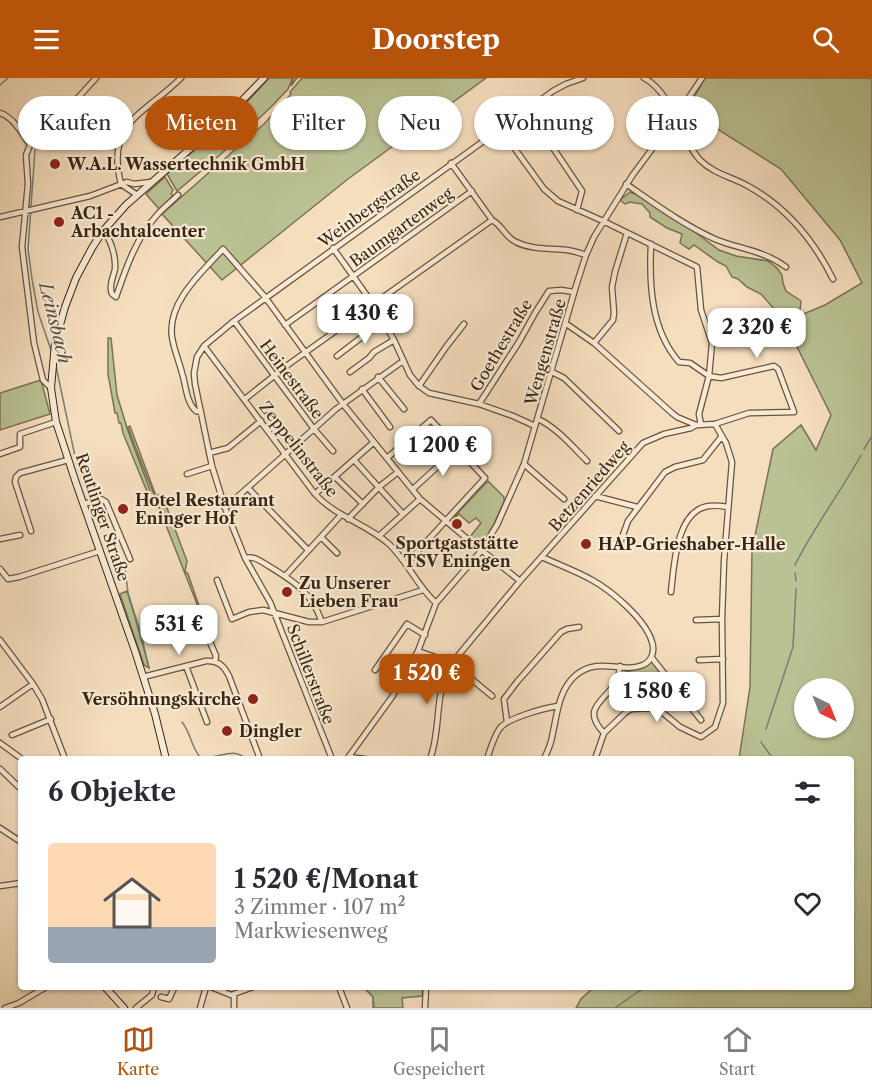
<!DOCTYPE html>
<html lang="de">
<head>
<meta charset="utf-8">
<style>
  body { margin:0; font-family:"Libre Caslon Text",serif; background:#f7f7f7; color:#2b2b33; height:100vh; display:flex; flex-direction:column; font-size:22px; white-space:nowrap }
  * { box-sizing:border-box; margin:0 }
  p { font-size:20px; color:#7c7c81 }
  .icon { flex:none; width:33px; height:33px; fill:none; stroke:currentColor; stroke-width:2; stroke-linecap:round; stroke-linejoin:round }
  .map { position:relative; flex:1; overflow:hidden }
  .sheet { position:absolute; left:18px; top:678px; width:836px; height:234px; display:flex; flex-direction:column; background:#fff; border-radius:6px; box-shadow:0 2px 4px #0004 }
  .sheet>* { flex:none }
  .banner { position:absolute; left:18px; top:18px; width:837px; height:54px; display:flex; gap:12px }
  .needle { width:39px; rotate:137deg }
  .buttons { position:absolute; left:794px; top:600px; display:grid; gap:12px }
  .buttons a { display:grid; place-items:center; width:60px; height:60px; border-radius:50%; background:#fff; box-shadow:0 2px 4px #0004; font-size:30px }
  .price { position:absolute; translate:-50% -51px; padding:0 14px; border-radius:12px; background:#fff; color:#222; font-size:20px; line-height:39px; filter:drop-shadow(0 2px 3px #0008) }
  .price::after { content:''; position:absolute; left:50%; top:36px; width:18px; height:14px; margin-left:-9px; background:inherit; clip-path:polygon(0 0,100% 0,50% 100%) }
  .price.active { background:#b45309; color:#fff }
  ul { padding:0; list-style:none }
  li { display:flex; align-items:center; gap:18px; height:150px; padding:0 30px }
  li+li { border-top:2px solid #e1e1e2 }
  li span { display:grid; place-items:center; flex:none; width:168px; height:120px; border-radius:6px; color:#555 }
  li>.icon { margin-inline-start:auto }
  span .icon { width:72px; height:72px; fill:#fffc; stroke-width:1 }
  li b { font-size:26px }
  h2 { display:flex; justify-content:space-between; align-items:center; height:72px; padding:0 30px; font-size:26px }
  .tag { padding:0 21px; border-radius:27px; background:#fff; box-shadow:0 2px 4px #0004; font-size:21px; line-height:54px }
  .tag.active { background:#b45309; color:#fff }
  header { display:flex; justify-content:space-between; align-items:center; height:78px; padding:0 30px; background:#b45309; color:#fff; font-size:27px; font-weight:700 }
  .tab-bar { display:flex; justify-content:space-around; align-items:center; height:84px; border-top:2px solid #e1e1e2; background:#fff; font-size:16px; color:#7c7c81 }
  .tab-bar a { display:grid; justify-items:center; gap:3px }
  .tab-bar .active { color:#b45309 }
  .map>svg:first-child { display:block }
</style>
</head>
<body>
<header><svg class="icon" aria-label="menu" viewBox="0 0 24 24"><path d="M4 6h16M4 12h16M4 18h16"/></svg>Doorstep<svg class="icon" aria-label="search" viewBox="0 0 24 24"><circle cx="10" cy="10" r="6"/><path d="M15 15l6 6"/></svg></header>
<div class="map">
<svg width="872" height="930" viewBox="0 0 872 930">
  <rect width="100%" height="100%" fill="#f5debe"/>
  <filter id="stains"><feTurbulence type="fractalNoise" baseFrequency=".00333" numOctaves="4"/><feColorMatrix values="0 0 0 0 .2 0 0 0 0 .09 0 0 0 0 .02 0 0 0 .5 -.17"/></filter>
  <radialGradient id="worn" r=".72"><stop offset=".6" stop-color="#630" stop-opacity="0"/><stop offset="1" stop-color="#630" stop-opacity=".3"/></radialGradient>
  <path fill="#bac193" stroke="#7a7353" stroke-width="1.5" fill-rule="evenodd" d="M269,0h28l-6,8 2,-6 -1,-1 -4,10 -17,18 -51,48 -43,36 -10,-17 71,-62z
    M302,0h184l-138,101 -126,101 -60,-66 102,-90 27,-30 -1,-2z
    M705,0h167v930h-296l5,-9 13,-12h256v-228h-111l11,-72 2,-137 21,-101 28,-24 15,25 15,-35 -51,-102 -5,-3 -14,-16 -14,-7 -9,-8 -6,-2 -6,-11 -8,-4 -24,-17 -5,4 -9,-6 2,-9 -15,-6 -17,-11v-4l-8,-9 -12,-2 -5,2 -5,-4 10,-8 10,4 43,27 36,27 17,6 32,5 9,7 5,7 1,8 3,8 15,10 -1,9 -6,8 31,-13 37,-22 -22,-43 -59,-71 -94,-59zM804,610h39v40h-39z
    M165,99l8,13 -2,4 2,2 -14,13 -13,-15z
    M108,260h3l6,57 11,36 23,62 -3,1 -25,-61 -2,-10h-2l-2,-10h-2l-7,-39z
    M41,302l9,34 -50,16v-37z
    M130,348l26,70 3,-1 2,6 3,-1 23,61 -2,10 3,3 20,58 -72,-183 -8,-22z
    M488,403l16,16v5l-11,24 -10,17 -6,2 -8,-7 12,-15 -5,-5 -7,5 -10,-9 -7,7 -1,-1z
    M127,513l13,43 9,34 -5,-3 -24,-71z
    M652,584l6,4 14,21h-12l-8,15 -27,5 -11,-17 9,-17 13,-4z
    M364,909h59l-1,9 -20,2 1,10h-29l-1,-11z"/>
  <g fill="none" stroke-linecap="round" stroke-linejoin="round">
    <path stroke="#767e77" stroke-width="1.5" d="M0,7l8,-7
      M35,72l-7,99 4,30 6,33 13,38
      M56,288l20,95 7,16 9,18
      M864,371l8,-13
      M795,487c19,-38 45,-72 66,-110
      M125,488l3,27 13,41 8,34
      M795,495l1,8
      M182,644c9,11 9,25 18,35 16,4 33,-12 46,2
      M766,651l27,-82 3,-58
      M761,664l12,17
      M363,909l10,10v11
      M615,930l24,-17 9,-4"/>
    <defs>
      <path id="minor" d="M644,0c29,15 34,58 56,82 14,14 32,17 48,26 38,21 66,55 85,93
        M0,35c13,4 23,21 30,32
        M539,49l43,64 -5,19
        M501,50l14,21 29,40 14,12 45,20 94,46 4,43 11,33 -3,33 -10,38 2,11
        M451,85l41,57c10,5 13,17 24,22 16,8 34,6 51,8 7,1 13,3 19,5
        M121,106c-16,-62 24,-70 60,-106
        M121,106l16,11
        M626,106c29,20 59,42 91,56 23,9 48,11 69,27
        M0,139l90,-21 37,-14 7,2 17,-2
        M103,153c8,8 13,26 12,38 -1,6 -5,13 -4,20 0,5 1,5 5,8 10,-29 20,-59 41,-82 6,-7 14,-13 21,-20
        M333,170l40,56 21,36 16,35 9,11 10,7 50,11 34,12 22,10
        M234,243l80,108 19,22
        M565,245l29,20 78,70 5,4 19,8
        M285,247l187,-134
        M594,265l19,-23 1,-7 -2,-26 3,-15 12,-39
        M204,268l111,148c21,23 52,30 74,50 19,18 28,42 47,59
        M337,278c16,-12 30,-24 47,-34
        M350,294l19,-14 5,-6 20,-12
        M552,294l12,6 55,53
        M378,299l26,32
        M419,308l27,-39 18,-23
        M51,310l-8,-8 -9,-37 -12,-96 6,-63 -2,-29 4,-10 23,-20 43,-47
        M362,311l28,38
        M245,321l44,-35 203,-144
        M479,326l40,-62 16,-29 14,-22 12,-1 13,2
        M201,334l-5,-1c-10,-9 -10,-26 -14,-38 -3,-12 -8,-23 -10,-36 -5,-35 30,-65 51,-88l42,48 78,107 77,95 45,38 55,44
        M538,341c19,9 34,27 49,42
        M209,375l19,-5 33,-27
        M0,376l20,-7v-13l36,-12
        M387,380l44,-38 54,58 -79,86
        M354,382l49,54
        M524,386l40,35
        M187,396l25,-8
        M335,399l28,27
        M248,410l60,62
        M413,411l45,-41
        M315,416l59,-52
        M595,418l42,11
        M84,426l17,-5 5,3 24,57
        M225,430l111,-99 67,-48
        M348,441l31,-32 19,-15
        M31,453l-16,-49 1,-5 4,-4 48,-13
        M379,458l41,-37
        M321,459l16,16
        M0,461l20,-4
        M619,468l9,-25 37,-49 10,-5 28,-7 19,-24
        M542,479c17,8 34,14 50,23 20,11 54,40 60,62 3,9 0,19 -9,23 -21,9 -44,-9 -67,10 -18,15 -19,41 -24,62 -1,8 -5,15 -8,22
        M245,480c9,-2 14,2 22,7 26,16 44,26 55,57
        M0,491l8,10 11,-2 81,-26
        M286,497l55,-60
        M217,502l15,39 17,-7 14,-2 46,12h13l101,-32
        M671,514c3,-26 5,-82 38,-86 6,-1 13,0 19,1
        M696,542l26,-1
        M207,557l9,21 -1,5
        M0,562l33,44 9,15 23,60
        M418,573l34,12 40,33
        M652,580l49,62
        M699,582l24,-1
        M186,588l21,56
        M375,592l32,-46 18,11
        M143,599l63,-16c12,-1 18,5 23,15l31,83
        M0,629l33,-23
        M507,644l-3,-23 13,-17 44,-50 6,-3 12,-2
        M604,655c-24,-25 1,-32 13,-52 2,-4 2,-10 3,-15
        M12,657l39,-16
        M0,665l22,16
        M349,679l16,2
        M332,681l-62,-157 -25,-44 -20,-50 -13,-42 -17,-82 -1,-11 3,-16 7,-11 30,-25 319,-230 13,-7 17,-6
        M347,681l45,-62 26,-46 18,-48 45,-52 16,-26 27,-61 52,-178 10,-31 8,-18 38,-61 43,-58 27,-40
        M430,681c12,-31 3,-66 22,-96l68,-82 123,-138 21,-9 27,-6 5,-3 19,-1 34,-11 45,-1 -16,-43 -4,-3 -53,12 -12,-2 -19,-13 -11,-1c-28,-32 -30,-77 -28,-118
        M487,681c3,-9 7,-23 13,-31 8,-10 44,-20 58,-22
        M595,681l9,-26 21,-20 6,-4 26,-1 23,19 21,10 14,-10 8,-24 -1,-84 2,-58 8,-99 -6,-19 -11,-19
        M0,691l21,20
        M0,750l21,14
        M0,808l21,-3
        M211,909l20,8 22,-8
        M339,909l8,21
        M234,917v13
        M161,919l8,2 5,-11 -2,-1
        M5,930l14,-5 27,-16
        M136,930l16,-13 2,-8
        M200,930l6,-21
        M425,930l1,-21"/>
      <path id="secondary" d="M166,681l-11,-45 -20,-63 -59,-168 -20,-61 -5,-34 4,-45 10,-36 11,-29 16,-30 11,-17 23,-26 98,-86 40,-41
        M105,909l19,21"/>
    </defs>
    <use href="#minor" stroke="#68533e" stroke-width="7"/>
    <use href="#secondary" stroke="#392513" stroke-width="8"/>
    <use href="#minor" stroke="#f8ead5" stroke-width="4.5"/>
    <use href="#secondary" stroke="#f8ead5" stroke-width="6"/>
  </g>
  <g fill="#8f2418" stroke="#f8ead5" stroke-width="2">
    <circle cx="55" cy="86" r="6"/>
    <circle cx="59" cy="144" r="6"/>
    <circle cx="123" cy="431" r="6"/>
    <circle cx="457" cy="446" r="6"/>
    <circle cx="586" cy="466" r="6"/>
    <circle cx="287" cy="514" r="6"/>
    <circle cx="253" cy="621" r="6"/>
    <circle cx="227" cy="653" r="6"/>
  </g>
  <g text-anchor="middle" stroke-width="4.5" stroke-linejoin="round" paint-order="stroke">
    <g font-size="16" font-weight="bold" fill="#392513" stroke="#f8ead5" text-anchor="start">
      <text x="67" y="92">W.A.L. Wassertechnik GmbH</text>
      <text x="71" y="141">AC1 -<tspan x="71" dy="18">Arbachtalcenter</tspan></text>
      <text x="135" y="428">Hotel Restaurant<tspan x="135" dy="18">Eninger Hof</tspan></text>
      <text x="457" y="471" text-anchor="middle">Sportgaststätte<tspan x="457" dy="18">TSV Eningen</tspan></text>
      <text x="598" y="472">HAP-Grieshaber-Halle</text>
      <text x="299" y="511">Zu Unserer<tspan x="299" dy="18">Lieben Frau</tspan></text>
      <text x="241" y="627" text-anchor="end">Versöhnungskirche</text>
      <text x="239" y="659">Dingler</text>
    </g>
    <g font-size="16" fill="#392513" stroke="#f8ead5">
      <text transform="translate(369 130) rotate(-36)" y="6">Weinbergstraße</text>
      <text transform="translate(401 149) rotate(-36)" y="6">Baumgartenweg</text>
      <text transform="translate(501 267) rotate(-59)" y="6">Goethestraße</text>
      <text transform="translate(545 274) rotate(-74)" y="6">Wengenstraße</text>
      <text transform="translate(292 301) rotate(53)" y="6">Heinestraße</text>
      <text transform="translate(299 371) rotate(52)" y="6">Zeppelinstraße</text>
      <text transform="translate(589 408) rotate(-49)" y="6">Betzenriedweg</text>
      <text transform="translate(103 439) rotate(71)" y="6">Reutlinger Straße</text>
      <text transform="translate(311 596) rotate(69)" y="6">Schillerstraße</text>
    </g>
    <g font-size="18" font-style="italic" fill="#585245" stroke="#f8ead5">
      <text transform="translate(55 245) rotate(76)" y="6">Leinsbach</text>
    </g>
  </g>
  <rect width="100%" height="100%" filter="url(#stains)"/>
  <rect width="100%" height="100%" fill="url(#worn)"/>
</svg>
<div class="buttons">
<a><svg class="needle" viewBox="-14 -14 28 28"><path d="M0-13l5 13h-10z" fill="#e53935"/><path d="M0 13l5-13h-10z" fill="#7c7c81"/></svg></a>
</div>
<b class="price" style="left:365px;top:267px">1 430 €</b>
<b class="price" style="left:757px;top:281px">2 320 €</b>
<b class="price" style="left:443px;top:399px">1 200 €</b>
<b class="price" style="left:179px;top:578px">531 €</b>
<b class="price active" style="left:427px;top:627px">1 520 €</b>
<b class="price" style="left:657px;top:645px">1 580 €</b>
<div class="banner">
<a class="tag">Kaufen</a>
<a class="tag active">Mieten</a>
<a class="tag">Filter</a>
<a class="tag">Neu</a>
<a class="tag">Wohnung</a>
<a class="tag">Haus</a>
</div>
<section class="sheet">
<h2>6 Objekte<svg class="icon" aria-label="filters" viewBox="0 0 24 24"><path d="M4 7h16M4 17h16"/><circle cx="9" cy="7" r="2"/><circle cx="15" cy="17" r="2"/></svg></h2>
<ul>
<li><span style="background:linear-gradient(#ffd9b3 70%,#9aa5b1 0)"><svg class="icon" aria-label="home" viewBox="0 0 24 24"><path d="M3 11l9-7 9 7M6 9v11h12V9"/></svg></span><div><b>1 520 €/Monat</b><p>3 Zimmer · 107 m²</p><p>Markwiesenweg</p></div><svg class="icon" aria-label="heart" viewBox="0 0 24 24"><path d="M12 20l-8-8c-3-5 5-10 8-4 3-6 11-1 8 4z"/></svg></li>
</ul>
</section>
</div>
<nav class="tab-bar">
<a class="active"><svg class="icon" aria-label="map" viewBox="0 0 24 24"><path d="M3 6l6-2 6 2 6-2v14l-6 2-6-2-6 2zM9 4v14M15 6v14"/></svg>Karte</a>
<a><svg class="icon" aria-label="saved" viewBox="0 0 24 24"><path d="M7 4h10v16l-5-4-5 4z"/></svg>Gespeichert</a>
<a><svg class="icon" aria-label="home" viewBox="0 0 24 24"><path d="M3 11l9-7 9 7M6 9v11h12V9"/></svg>Start</a>
</nav>
</body>
</html>
